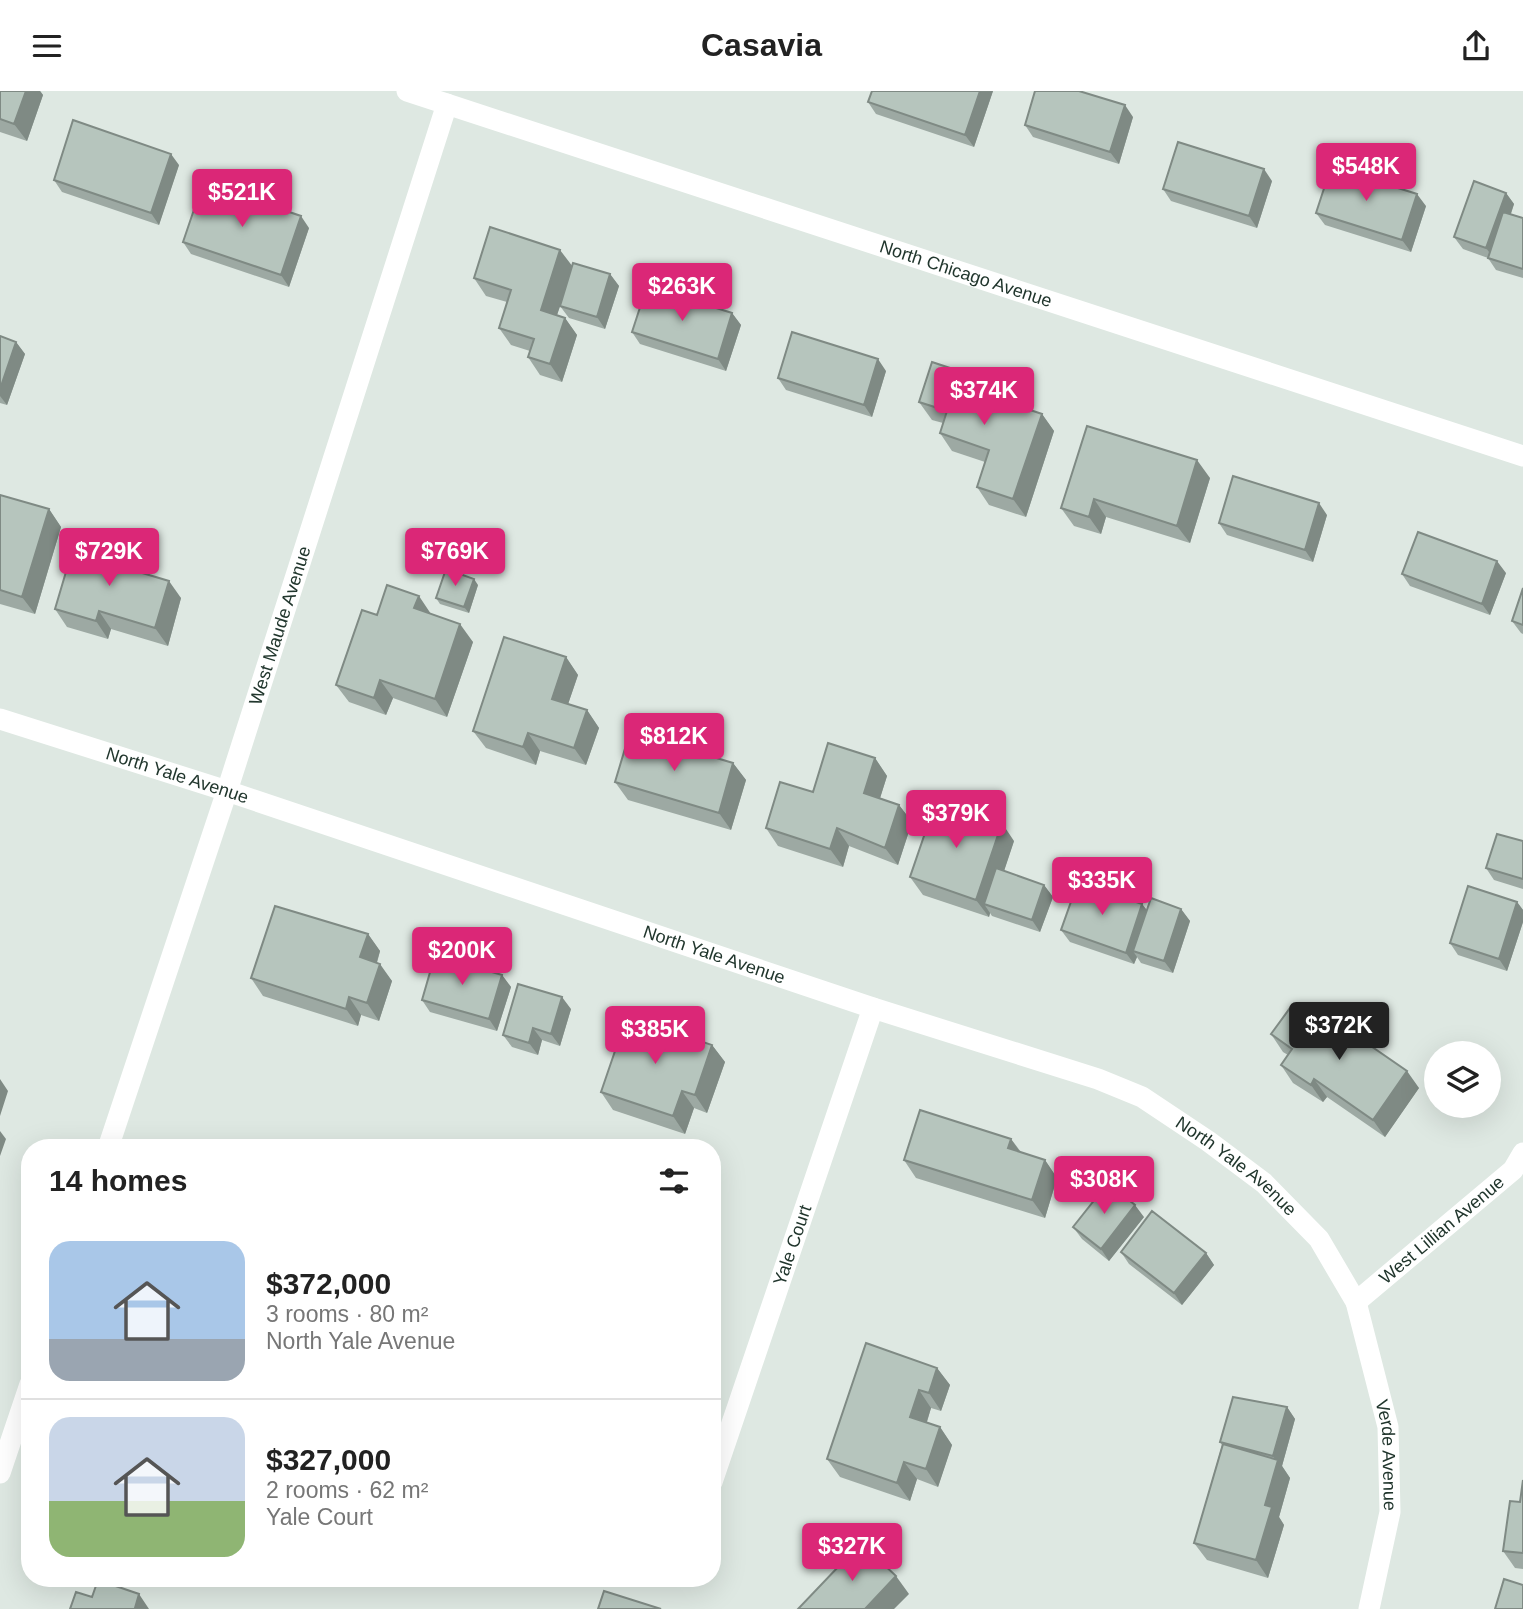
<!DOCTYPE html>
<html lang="en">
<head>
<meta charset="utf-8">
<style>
  body { margin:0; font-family:Helvetica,sans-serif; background:#f6f6f6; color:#222; height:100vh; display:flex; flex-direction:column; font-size:26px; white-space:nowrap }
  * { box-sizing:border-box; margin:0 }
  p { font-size:23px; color:#767676 }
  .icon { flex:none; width:38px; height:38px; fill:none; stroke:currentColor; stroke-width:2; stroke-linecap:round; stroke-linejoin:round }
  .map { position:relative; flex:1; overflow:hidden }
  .details { position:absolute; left:21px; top:1048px; width:700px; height:448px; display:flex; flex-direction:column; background:#fff; border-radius:28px; box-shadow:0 7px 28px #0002 }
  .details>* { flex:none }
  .fabs { position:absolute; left:1424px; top:950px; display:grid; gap:14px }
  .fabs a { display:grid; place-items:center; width:77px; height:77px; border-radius:50%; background:#fff; box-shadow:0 7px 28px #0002; font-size:35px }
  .price { position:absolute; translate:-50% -60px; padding:0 16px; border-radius:7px; background:#db2777; color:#fff; font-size:23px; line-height:46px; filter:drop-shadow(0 2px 4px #0008) }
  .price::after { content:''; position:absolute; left:50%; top:42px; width:21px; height:16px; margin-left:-10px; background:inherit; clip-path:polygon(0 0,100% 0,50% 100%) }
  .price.selected { background:#222; color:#fff }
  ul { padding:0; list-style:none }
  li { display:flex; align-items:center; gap:21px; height:175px; padding:0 28px }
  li+li { border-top:2px solid #e0e0e0 }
  li span { display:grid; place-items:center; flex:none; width:196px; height:140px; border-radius:21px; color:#555 }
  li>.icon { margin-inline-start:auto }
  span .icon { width:84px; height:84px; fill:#fffc; stroke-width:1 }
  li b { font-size:30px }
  h2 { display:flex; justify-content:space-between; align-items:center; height:84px; padding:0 28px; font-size:30px }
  header { display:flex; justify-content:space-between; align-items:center; height:91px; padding:0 28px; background:#fff; font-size:32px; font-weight:700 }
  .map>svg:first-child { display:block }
</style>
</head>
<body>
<header><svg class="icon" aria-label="menu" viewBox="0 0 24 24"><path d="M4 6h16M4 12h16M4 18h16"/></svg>Casavia<svg class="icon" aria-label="share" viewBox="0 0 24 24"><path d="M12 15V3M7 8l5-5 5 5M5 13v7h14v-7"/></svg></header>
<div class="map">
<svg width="1523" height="1518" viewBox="0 0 1523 1518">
  <rect width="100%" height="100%" fill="#dee8e2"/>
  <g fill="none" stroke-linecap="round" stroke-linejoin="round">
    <g stroke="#fff" stroke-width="21">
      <path id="s1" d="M407,0l1116,365"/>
      <path id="s2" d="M0,628l227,72 646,217 225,71 44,18 66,44 56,42 55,56 37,63 32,125 2,85 -21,97"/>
      <path id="s3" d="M108,1057l119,-357 220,-687"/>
      <path id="s4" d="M1356,1211l157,-132 10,-17"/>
      <path d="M0,1382l30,-89"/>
      <path id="s5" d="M712,1391l161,-474"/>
    </g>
  </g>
  <path fill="#9da9a3" d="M0,0h40l3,4 -16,46 -27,-9z
    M993,0l-19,56 -98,-33 -8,-12z
    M1133,26l-14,47 -86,-27 -8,-12z
    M179,74l-20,60 -97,-33 -8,-12z
    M1272,90l-15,47 -86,-27 -8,-12z
    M1506,102l8,11 -3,10 12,4v60l-27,-8 -8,-12 -25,-9 -9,-12z
    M1426,115l-15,46 -86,-27 -9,-12z
    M309,137l-20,59 -98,-33 -8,-12z
    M572,176l38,7 9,12 -14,43 -36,-11 -9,-12 4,-11 -7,20 8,3 12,17 -15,47 -22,-7 -12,-18 2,-6 -19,-6 -12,-17 8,-26 -21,-6 -12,-18z
    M732,222l9,12 -15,46 -86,-27 -8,-12z
    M0,245l16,6 9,12 -18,51 -7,-2z
    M886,280l-14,46 -86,-27 -8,-12z
    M965,282l10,14 13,9 54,18 12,17 -28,86 -37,-12 -12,-18 8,-25 -33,-11 -12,-18 3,-10 -11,-3 -13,-18z
    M1087,335l123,52 -20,65 -84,-26 -5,17 -27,-8 -13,-18z
    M0,404l49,14 12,18 -26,87 -35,-10z
    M1327,424l-14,47 -86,-27 -8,-12z
    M126,475l-1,2 56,30 -13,48 -57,-17 -3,10 -41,-12 -12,-18z
    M1506,482l-16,42 -80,-29 -8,-12z
    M478,494l-9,28 -29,-9 -4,-6z
    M1523,497v46l-2,-1 -9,-12z
    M431,523l42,28 -26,75 -54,-19 -7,17 -37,-13 -13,-17 41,-70z
    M566,566l12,18 -10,29 19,6 12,18 -13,37 -46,-14 -4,14 -50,-17 -13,-17z
    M875,667l12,18 -7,22 19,7 13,17 -14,43 -49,-19 -6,21 -65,-21 -12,-18 47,-36z
    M733,672l13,17 -15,50 -103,-30 -13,-18z
    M1014,750l-10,30 40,14 9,12 -13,35 -48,-16 -2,-3 -1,4 -66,-22 -13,-18z
    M1523,750v48l-29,-9 -8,-12z
    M1517,811l6,8v12l-16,49 -49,-16 -8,-12z
    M1142,813l5,6 34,-1 9,12 -17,52 -32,-10 -4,-6 -3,7 -64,-22 -9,-12z
    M368,843l12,17 -3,12 15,18 -13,40 -18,-6 -3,11 -95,-30 -12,-18z
    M502,884l9,12 -14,44 -67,-19 -8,-12z
    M571,918l-11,37 -18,-6 -4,15 -26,-8 -9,-12z
    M1314,934l105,63 -34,49 -58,-40 -4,5 -30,-19 -12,-18 7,-10 -5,-3 -12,-18z
    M712,954l13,17 -18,51 -13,-5 -9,26 -72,-24 -12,-18z
    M1011,1048l10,13 24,8 12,18 -12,40 -129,-40 -12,-18z
    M1144,1126l-35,44 -27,-22 -9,-12z
    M1121,1161l85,1 8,12 -32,40 -53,-41z
    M937,1277l13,17 -9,26 -10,-3 -4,14 13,5 12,18 -14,42 -21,-8 -7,22 -70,-24 -13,-18z
    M1287,1316l8,12 -13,47 8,12 -11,39 5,8 -16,53 -61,-18 -13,-17 28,-98 -2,-3z
    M1523,1389v89l-8,-1 -12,-17 17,-49z
    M162,1488h19l-1,5z"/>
  <path fill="#7f8a84" d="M26,0h14l3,4 -16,46 -13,-17z
    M980,0h13l-19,56 -9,-12z
    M1125,14l8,12 -14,47 -9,-12z
    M171,63l8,11 -20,60 -8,-12z
    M1264,78l8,12 -15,47 -8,-12z
    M1506,102l8,11 -19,56 -9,-12z
    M1417,103l9,12 -15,46 -9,-12z
    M301,125l8,12 -20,59 -8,-12z
    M560,159l13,17 -20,60 -12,-17z
    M610,183l9,12 -14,43 -8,-12z
    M732,222l9,12 -15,46 -8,-12z
    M565,227l12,17 -15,47 -12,-18z
    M16,251l9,12 -18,51 -7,-9v-7z
    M878,268l8,12 -14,46 -8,-12z
    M965,282l13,17 -16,-7z
    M1042,323l12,17 -28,86 -13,-18z
    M1197,369l13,18 -20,65 -13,-17z
    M1094,408l12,18 -5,17 -12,-17z
    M1319,412l8,12 -14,47 -8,-12z
    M49,418l12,18 -26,87 -13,-17z
    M113,458l13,17 -4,15 -13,-18z
    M1497,470l9,12 -16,42 -8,-11z
    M474,488l4,6 -9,28 -5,-6z
    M169,490l12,17 -13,48 -13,-18z
    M419,505l12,18 -17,-6z
    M99,520l12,18 -3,10 -12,-18z
    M460,533l13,18 -26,75 -12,-18z
    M566,566l12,18 -14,41 -12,-17z
    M380,589l13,18 -7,17 -12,-17z
    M587,619l12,18 -13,37 -12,-17z
    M528,642l12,18 -4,14 -13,-18z
    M875,667l12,18 -11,35 -12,-18z
    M733,672l13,17 -15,50 -12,-17z
    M899,714l13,17 -14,43 -13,-17z
    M1002,732l12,18 -22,66 -8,-3 6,9 -1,4 -13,-17z
    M837,737l12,18 -6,21 -13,-18z
    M1044,794l9,12 -13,35 -8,-12z
    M1517,811l6,8v12l-16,49 -8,-12z
    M1142,813l9,12 -18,35 4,6 -3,7 -8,-11z
    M1181,818l9,12 -17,52 -9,-12z
    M368,843l12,17 -7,24 -13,-18z
    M380,873l12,17 -13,40 -12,-18z
    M502,884l9,12 -14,44 -8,-12z
    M349,906l12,18 -3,11 -12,-17z
    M562,906l9,12 -11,37 -9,-12z
    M533,937l9,12 -4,15 -9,-12z
    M712,954l13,17 -18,51 -12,-18z
    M1407,980l12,17 -34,49 -12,-17z
    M0,988l8,12 -8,25z
    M1314,988l13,18 -4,5 -12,-17z
    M682,1000l12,17 -9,26 -12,-18z
    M0,1040l6,8 -6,17z
    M1011,1048l12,17 -15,-8z
    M1045,1069l12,18 -12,40 -13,-18z
    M1135,1114l9,12 -35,44 -8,-12z
    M1206,1162l8,12 -32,40 -8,-12z
    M937,1277l13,17 -9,26 -12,-18z
    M919,1299l12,18 -8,26 -13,-17z
    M1287,1316l8,12 -13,47 8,12 -11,39 5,8 -16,53 -12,-18 9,-55 12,-43 -4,-6z
    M940,1336l12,18 -14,42 -12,-18z
    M904,1371l13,17 -7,22 -13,-18z
    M896,1485l13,18 -15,15h-29z
    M176,1488h5l-1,5z
    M139,1503l10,15h-14v-1z"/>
  <path fill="#b6c5bd" stroke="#7f8a84" stroke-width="2" d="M0,0h26l-12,33 -14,-5z
    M872,0h108l-15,44 -97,-33z
    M1035,0h44l46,14 -15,47 -85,-27z
    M73,29l98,34 -20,59 -97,-33z
    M1178,51l86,27 -15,47 -86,-27z
    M1331,76l86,27 -15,46 -86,-27z
    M1474,90l32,12 -20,55 -32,-11z
    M203,92l98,33 -20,59 -98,-33z
    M1503,121l20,6v51l-35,-11z
    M490,136l70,23 -19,60 24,8 -15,46 -22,-7 6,-18 -35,-11 12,-38 -37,-12z
    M573,172l37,11 -13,43 -37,-11z
    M647,195l85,27 -14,46 -86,-27z
    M792,241l86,27 -14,46 -86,-27z
    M0,245l16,6 -16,47z
    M932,271l33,11 -3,10 22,7 -1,4 59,20 -29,85 -36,-12 12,-37 -49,-17 7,-22 -28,-9z
    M1087,335l110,34 -20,66 -83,-27 -5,18 -28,-9z
    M1233,385l86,27 -14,47 -86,-27z
    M0,404l49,14 -27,88 -22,-7z
    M1418,441l79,29 -15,43 -80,-30z
    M76,447l37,11 -4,14 60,18 -14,47 -56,-17 -3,10 -41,-12z
    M446,478l28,10 -10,28 -28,-9z
    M387,494l32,11 -5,12 46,16 -25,75 -55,-19 -6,18 -38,-13 26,-75 15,5z
    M1523,497v37l-11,-4z
    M504,546l62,20 -14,42 35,11 -13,38 -46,-15 -5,14 -50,-16z
    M630,641l103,31 -14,50 -104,-31z
    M828,652l47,15 -11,35 35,12 -14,43 -48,-20 -7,21 -64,-21 14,-46 33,10z
    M936,710l66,22 -26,77 -66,-23z
    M1497,743l26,7v38l-37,-11z
    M996,777l48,17 -12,35 -48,-16z
    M1078,791l64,22 -16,49 -65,-23z
    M1468,795l49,16 -18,57 -49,-16z
    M1151,807l30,11 -17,52 -31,-10z
    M275,815l93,28 -8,23 20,7 -13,39 -18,-6 -3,12 -95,-31z
    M435,864l67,20 -13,44 -67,-19z
    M518,893l44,13 -11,37 -18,-6 -4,15 -26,-8z
    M1290,917l24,17 9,-12 84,58 -34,49 -59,-41 -3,6 -30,-20 11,-16 -21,-15z
    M627,925l85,29 -17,50 -13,-4 -9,25 -72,-24z
    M920,1019l91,29 -3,9 37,12 -13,40 -128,-40z
    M215,1054l11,3h-12z
    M1108,1092l27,22 -34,44 -28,-22z
    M1152,1120l54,42 -32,40 -53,-41z
    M866,1252l71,25 -8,25 -10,-3 -9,27 30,10 -14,42 -22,-7 -7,21 -70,-24z
    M1233,1306l54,10 -14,49 -53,-14z
    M1223,1353l55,16 -13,45 7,2 -16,53 -62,-17z
    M1523,1389v73l-20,-2 7,-50 10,1z
    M861,1452l35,33 -31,33h-67z
    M1504,1488l19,6v24h-28z
    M98,1489l41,14 -4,14 2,1h-67l6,-17 16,5z
    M604,1500l57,18h-63z"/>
  <g text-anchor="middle" stroke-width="6" stroke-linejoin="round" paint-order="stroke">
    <g font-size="18" fill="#21362d" stroke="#eef5f0">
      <text dy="6" stroke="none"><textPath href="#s1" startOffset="588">North Chicago Avenue</textPath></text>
      <text dy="6" stroke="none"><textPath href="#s3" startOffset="550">West Maude Avenue</textPath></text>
      <text dy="6" stroke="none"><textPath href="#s2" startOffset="186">North Yale Avenue</textPath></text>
      <text dy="6" stroke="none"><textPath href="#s2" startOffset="752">North Yale Avenue</textPath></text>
      <text dy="6" stroke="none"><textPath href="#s2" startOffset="1320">North Yale Avenue</textPath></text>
      <text dy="6" stroke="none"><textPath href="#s4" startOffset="112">West Lillian Avenue</textPath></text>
      <text dy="6" stroke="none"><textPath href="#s5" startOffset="250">Yale Court</textPath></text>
      <text dy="6" stroke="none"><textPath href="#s2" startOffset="1661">Verde Avenue</textPath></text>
    </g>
  </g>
</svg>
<div class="fabs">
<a><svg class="icon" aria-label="layers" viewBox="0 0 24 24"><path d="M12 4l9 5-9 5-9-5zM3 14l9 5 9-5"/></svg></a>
</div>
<b class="price" style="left:1366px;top:112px">$548K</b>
<b class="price" style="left:242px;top:138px">$521K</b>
<b class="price" style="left:682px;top:232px">$263K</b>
<b class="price" style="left:984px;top:336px">$374K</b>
<b class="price" style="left:109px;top:497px">$729K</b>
<b class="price" style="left:455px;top:497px">$769K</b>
<b class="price" style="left:674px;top:682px">$812K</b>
<b class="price" style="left:956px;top:759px">$379K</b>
<b class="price" style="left:1102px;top:826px">$335K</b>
<b class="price" style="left:462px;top:896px">$200K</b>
<b class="price selected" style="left:1339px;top:971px">$372K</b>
<b class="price" style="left:655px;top:975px">$385K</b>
<b class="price" style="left:1104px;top:1125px">$308K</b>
<b class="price" style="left:852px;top:1492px">$327K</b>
<section class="details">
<h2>14 homes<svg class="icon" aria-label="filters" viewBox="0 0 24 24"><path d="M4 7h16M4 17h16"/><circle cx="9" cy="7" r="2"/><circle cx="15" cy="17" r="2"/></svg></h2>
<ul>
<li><span style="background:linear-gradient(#a9c7e8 70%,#9aa5b1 0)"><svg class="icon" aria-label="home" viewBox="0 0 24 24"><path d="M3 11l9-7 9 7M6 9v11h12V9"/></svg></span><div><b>$372,000</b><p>3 rooms · 80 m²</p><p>North Yale Avenue</p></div></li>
<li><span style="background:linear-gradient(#c9d6e8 60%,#8fb573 0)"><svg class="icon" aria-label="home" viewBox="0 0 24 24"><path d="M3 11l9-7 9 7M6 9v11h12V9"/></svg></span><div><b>$327,000</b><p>2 rooms · 62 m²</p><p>Yale Court</p></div></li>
</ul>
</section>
</div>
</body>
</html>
